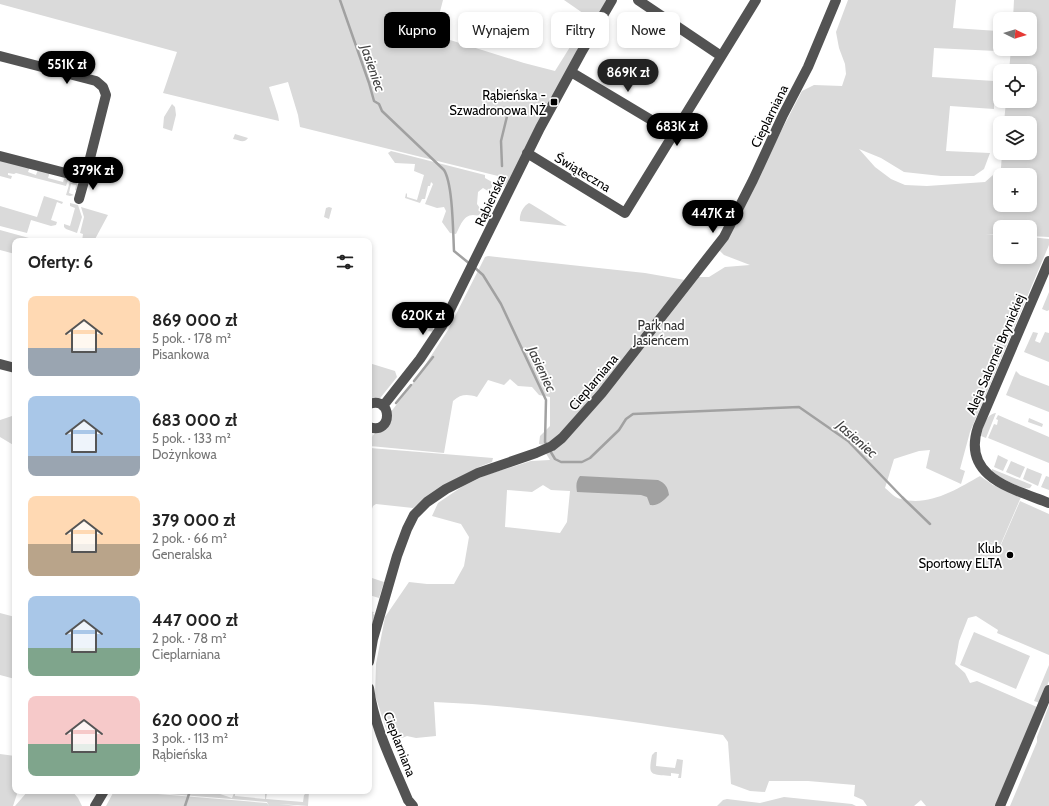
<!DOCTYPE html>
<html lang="pl">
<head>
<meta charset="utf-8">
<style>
  body { margin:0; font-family:Cabin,sans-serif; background:#f2f2f2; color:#222; height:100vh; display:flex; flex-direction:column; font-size:15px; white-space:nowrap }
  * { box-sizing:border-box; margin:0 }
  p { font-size:13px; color:#767676 }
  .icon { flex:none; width:22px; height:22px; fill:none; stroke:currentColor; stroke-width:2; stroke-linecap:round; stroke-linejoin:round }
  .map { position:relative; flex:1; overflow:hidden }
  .details { position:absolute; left:12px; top:238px; width:360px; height:556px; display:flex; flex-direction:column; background:#fff; border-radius:8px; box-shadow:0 2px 6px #0003 }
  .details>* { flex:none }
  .hud { position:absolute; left:384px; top:12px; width:380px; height:36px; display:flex; gap:8px }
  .needle { width:26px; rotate:95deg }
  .tools { position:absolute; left:993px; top:12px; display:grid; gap:8px }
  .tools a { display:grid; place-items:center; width:44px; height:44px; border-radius:8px; background:#fff; box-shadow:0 2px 6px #0003; font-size:20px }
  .price { position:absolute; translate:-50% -34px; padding:0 9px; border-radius:14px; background:#000; color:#fff; font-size:13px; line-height:26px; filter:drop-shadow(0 1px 2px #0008) }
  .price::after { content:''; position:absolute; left:50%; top:24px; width:12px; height:9px; margin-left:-6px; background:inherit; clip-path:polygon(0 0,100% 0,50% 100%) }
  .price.current { background:#222; color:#fff }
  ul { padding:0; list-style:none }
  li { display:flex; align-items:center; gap:12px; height:100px; padding:0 16px }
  li span { display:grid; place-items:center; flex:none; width:112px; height:80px; border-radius:8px; color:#555 }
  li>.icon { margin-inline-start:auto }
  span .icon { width:48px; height:48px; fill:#fffc; stroke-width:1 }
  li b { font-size:17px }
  h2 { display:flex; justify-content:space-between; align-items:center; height:48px; padding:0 16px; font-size:17px }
  .tag { padding:0 14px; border-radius:8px; background:#fff; box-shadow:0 2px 6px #0003; font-size:14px; line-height:36px }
  .tag.current { background:#000; color:#fff }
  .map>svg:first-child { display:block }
</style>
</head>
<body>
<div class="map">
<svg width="1049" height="806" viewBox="0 0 1049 806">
  <rect width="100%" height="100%" fill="#fff"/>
  <path fill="#dadada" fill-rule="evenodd" d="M0,0h443l-9,35 90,28 31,8 20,-32 4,-1 2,3v5l-72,134 -5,7 -3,-7 1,-3 -202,-50 -2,-12 -10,-33 -19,5 9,28 1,6 -116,-28 14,-41 -177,-48z
    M564,0h44l-11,18 -5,-2 -2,2z
    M848,0h108l-3,28 45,3 -2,20 -62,-3 -2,29 62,4v28l-44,-3 -4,45 44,2 -6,16 -10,7h-33l-37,-4 -23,-14 -22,-9 16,18 16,12 14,6 22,1 58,-4 16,-14 1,-15h28v-30h-26l2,-22h24v-30h-21l2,-22h19v-30h-17l1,-19h35v237l-19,-1v-9h-30v7h-14l14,1v22h30v-20l19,2v6l-79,187 -10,37 5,2 -4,13 -35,-16 4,-18 -11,1 -25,8 -9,29c5,4 10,10 16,11 28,8 56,-10 79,-23l13,9 28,12 -21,49 -12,-5 12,6 20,-46 29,13v141l-52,-22 1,-3 -22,-14 -8,2 -9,23 -4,23 10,9 5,10 7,-2 60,26 -42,99h-69l-5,-6 -7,6h-47l-4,-6 -9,-4 1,-11 -47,-4h-39l-4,11 -15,-1 -19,-7 -3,-42 -5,-7c-96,-14 -192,-29 -289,-33l2,34 -20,2 -9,-2 -5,2 -14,-3 -13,-40 1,-31 9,-47 24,-35 18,2h27l10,-18 5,-29 -8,-13 -29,-8 6,-13 25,-17 23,-11 45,-14 19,-1 -5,-8 8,-5 -14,-3 1,-8 10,-10v-29l-11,-2 -7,-8 -14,-1 -8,-7 -6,6 -16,-5 -11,17c-10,-3 -16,-3 -24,4l-9,52 -74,-7 1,-8 45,-59 32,-49 37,-73 3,-1 157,17 40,7 2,-3h22l16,-10 25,-2 -26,-10 -5,-5 83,-159 12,-6 28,1 4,-12 -1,-10 -6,-16 -3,-16zM1000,175h30v30h-30zM543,485l8,5 19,1 -3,31 -7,11 -55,-6 2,-37 25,2z
    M172,104l3,3 1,8 -4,16 -9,-3 1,-11z
    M235,134l13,4c-4,6 -9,2 -15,1z
    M391,151l94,24v3l7,4v5l-4,4 -5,-3 -5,4 -1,12 5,7 -3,4c-2,1 -4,0 -6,0 -10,0 -13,12 -17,19l-6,-1 -8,-11 4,-11 -2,-4 -7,1 -12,-4 8,-20 -2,-2 -1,4h-2l-3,13h-3l-2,4 -15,-5 1,-5 1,1v3l10,3 7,-25 -10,-4 1,-7 -20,-1 -7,-10z
    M0,159l30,8 -2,5 8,3 2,-6 12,3 -2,6 15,4 2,-6 4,1 -3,9 -50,-13 -2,1 -6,-1v2l4,1 -1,3 -11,-3z
    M71,178l5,2 2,5 -1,6 -2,-1 1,-5 -5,-1 -2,9 5,2 -4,1 -4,-1z
    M44,196l19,6 -1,2 -5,-2 -6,18 6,2 -1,3 -5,1 -20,-6 -4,13 -27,-7v-20l37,11z
    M70,203l8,2 4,12 -5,16 -11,-4 -2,-2v-3l6,2 5,-18 -5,-2z
    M529,203l2,1 36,22 -47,-5c-1,-6 3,-15 9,-18z
    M81,207l27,8 -14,26h-12l1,-7 -3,-1 4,-16z
    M329,207l3,1 -3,11 -5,-2 2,-9z
    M0,230l29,8 -1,3h-13v13l-15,-4z
    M1049,292v18l-2,1 -5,-2z
    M405,307l3,1c1,13 13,15 24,18l2,6 -6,-1 2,-4 -37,-10 1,-2 3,1 1,-3 5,1z
    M1033,332l5,1 -3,8 5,2 5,-11 4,1v29l-25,-10z
    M369,363l26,8 2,6 -28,35z
    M1016,371l4,4 29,11v26l-43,-17z
    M996,413l-10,25 -5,-2c2,-9 5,-22 15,-23z
    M15,415v31l-15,-9v-17z
    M998,415l51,22v26l-61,-25 6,-14 3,1 1,-5 -2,-1z
    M1029,418l14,6 -1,3 -14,-5z
    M370,448l123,10 -1,4c-29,10 -54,28 -79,46l-37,-4 -3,2 -4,11v-68z
    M998,455l10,5 -5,11 -9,-4z
    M1011,461l14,6 -5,11 -14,-6z
    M1027,468l15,6 -4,12 -15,-7z
    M992,469l40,16 -2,3c-10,2 -29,-11 -39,-16z
    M1046,476l3,1v13l-8,-3z
    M369,577l15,5 -5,16 -10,-3z
    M369,611l5,1 -1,2 2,1 -4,14h-2z
    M0,613l15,4v62l-15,-4z
    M974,632l56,24 -14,33 -56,-24z
    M1049,665v16l-9,22 -6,-2z
    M1049,705v101h-39l27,-64v-5z
    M655,752h2l-1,14 19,2 2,-9 6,1 -2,18h-3l1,-4 -8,-1v3c-21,-2 -23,0 -19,-21z
    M0,754l15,2v35h3l-5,15h-13z
    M28,791h44l6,7 4,8h-67z
    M121,791l146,12 2,3 -2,-4 -110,-9 1,-2h53l21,7 2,-5 -1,-2h2v5l30,3v-6h2l-1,6 37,3 1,-7 5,-4 -1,15 -29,-2 19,2h-192l7,-13z
    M784,797l68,7 4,2h-139l6,-6 4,-1 33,4z"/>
  <path fill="#a1a1a1" d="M580,476l78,4c7,3 10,7 11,15 -6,6 -10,11 -19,10l-3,-8 -6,-2 -64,-3c-1,-7 -1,-11 3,-16z"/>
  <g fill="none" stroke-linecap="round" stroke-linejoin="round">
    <path stroke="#a1a1a1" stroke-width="2.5" d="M340,0l29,83 5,18 5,3 3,7 62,59c9,14 9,63 10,81l16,13
      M502,166l-1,-25 8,-33
      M474,267l9,8 18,29 45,96 -1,42 2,3
      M414,381l19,-24
      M396,403l15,-18
      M369,438l2,-3
      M549,449l6,10 6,3h21l8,-4 29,-28 7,-11 7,-5 166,-7 49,34 54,56 28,27
      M185,806l5,-15"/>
    <path stroke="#535353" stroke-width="10" d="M638,0l83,56
      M0,56l96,25 7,6 3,8 -21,83 -85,-22
      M571,72l102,61
      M527,153l98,60 131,-213
      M79,199l6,-21
      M1049,261l-71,166c-17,51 36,62 71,76
      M0,364l15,4
      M369,404c24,-9 24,32 0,23
      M383,406l37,-47 22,-33 98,-198 41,-75 31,-53
      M369,662l4,-23 24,-83 10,-27 7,-14 13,-13 19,-13 32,-16 58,-20 16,-7 10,-8 40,-45 122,-156 29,-57 30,-65 25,-48 28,-67
      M369,688c5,39 24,76 39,112l5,6
      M95,806l9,-15
      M1000,806l49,-116"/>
  </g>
  <g fill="#000" stroke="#fff" stroke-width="1.5">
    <rect x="550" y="98" width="8" height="8" rx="2"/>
    <circle cx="1010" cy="555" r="4"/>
  </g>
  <g text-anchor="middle" stroke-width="3.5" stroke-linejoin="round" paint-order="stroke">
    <g font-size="13" fill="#000" stroke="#fff" text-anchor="end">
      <text x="546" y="100">Rąbieńska -<tspan x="546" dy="15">Szwadronowa NŻ</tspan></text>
      <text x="1002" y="553">Klub<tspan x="1002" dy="15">Sportowy ELTA</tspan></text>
    </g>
    <g font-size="13" fill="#000" stroke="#fff">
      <text transform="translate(769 116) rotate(-64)" y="5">Cieplarniana</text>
      <text transform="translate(583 172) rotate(31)" y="5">Świąteczna</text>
      <text transform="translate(490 200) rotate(-65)" y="5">Rąbieńska</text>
      <text transform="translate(995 354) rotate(-67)" y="5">Aleja Salomei Brynickiej</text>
      <text transform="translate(593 382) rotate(-50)" y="5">Cieplarniana</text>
      <text transform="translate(400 744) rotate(69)" y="5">Cieplarniana</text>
    </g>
    <g font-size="13" fill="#313131" stroke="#fff">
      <text x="661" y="330">Park nad<tspan x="661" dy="15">Jasieńcem</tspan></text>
    </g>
    <g font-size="14" font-style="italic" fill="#424242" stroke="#fff">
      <text transform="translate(373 68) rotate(71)" y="5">Jasieniec</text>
      <text transform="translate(542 369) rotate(65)" y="5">Jasieniec</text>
      <text transform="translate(857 439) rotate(41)" y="5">Jasieniec</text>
    </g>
  </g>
</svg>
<div class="tools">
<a><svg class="needle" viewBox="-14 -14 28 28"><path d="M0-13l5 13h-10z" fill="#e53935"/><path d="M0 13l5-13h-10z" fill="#767676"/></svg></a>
<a><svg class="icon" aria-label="locate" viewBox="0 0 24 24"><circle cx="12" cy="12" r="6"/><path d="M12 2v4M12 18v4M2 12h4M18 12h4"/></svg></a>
<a><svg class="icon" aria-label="layers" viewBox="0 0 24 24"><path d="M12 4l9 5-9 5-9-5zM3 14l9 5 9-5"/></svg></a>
<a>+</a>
<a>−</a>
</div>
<b class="price" style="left:67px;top:85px">551K zł</b>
<b class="price current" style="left:628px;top:93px">869K zł</b>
<b class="price" style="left:677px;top:147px">683K zł</b>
<b class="price" style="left:93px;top:191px">379K zł</b>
<b class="price" style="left:713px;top:234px">447K zł</b>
<b class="price" style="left:423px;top:336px">620K zł</b>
<div class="hud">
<a class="tag current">Kupno</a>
<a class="tag">Wynajem</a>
<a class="tag">Filtry</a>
<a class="tag">Nowe</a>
</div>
<section class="details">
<h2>Oferty: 6<svg class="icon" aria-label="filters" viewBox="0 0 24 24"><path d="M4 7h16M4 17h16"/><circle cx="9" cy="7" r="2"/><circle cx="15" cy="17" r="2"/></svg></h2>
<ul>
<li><span style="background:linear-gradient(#ffd9b3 65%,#9aa5b1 0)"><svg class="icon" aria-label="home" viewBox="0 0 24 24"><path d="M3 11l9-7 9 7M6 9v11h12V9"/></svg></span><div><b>869 000 zł</b><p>5 pok. · 178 m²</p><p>Pisankowa</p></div></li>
<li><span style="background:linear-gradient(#a9c7e8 75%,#9aa5b1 0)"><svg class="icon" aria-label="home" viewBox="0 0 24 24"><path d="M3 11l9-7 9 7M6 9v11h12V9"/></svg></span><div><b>683 000 zł</b><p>5 pok. · 133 m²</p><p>Dożynkowa</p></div></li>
<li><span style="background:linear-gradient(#ffd9b3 60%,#b9a48a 0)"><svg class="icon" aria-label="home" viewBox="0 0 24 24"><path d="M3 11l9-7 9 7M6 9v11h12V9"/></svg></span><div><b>379 000 zł</b><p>2 pok. · 66 m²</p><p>Generalska</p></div></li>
<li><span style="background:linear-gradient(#a9c7e8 65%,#7fa58c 0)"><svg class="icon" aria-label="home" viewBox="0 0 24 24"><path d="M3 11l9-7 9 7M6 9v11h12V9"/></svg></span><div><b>447 000 zł</b><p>2 pok. · 78 m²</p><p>Cieplarniana</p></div></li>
<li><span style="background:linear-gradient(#f6c9c9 60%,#7fa58c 0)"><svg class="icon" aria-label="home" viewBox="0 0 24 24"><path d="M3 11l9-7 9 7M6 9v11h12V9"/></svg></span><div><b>620 000 zł</b><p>3 pok. · 113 m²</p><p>Rąbieńska</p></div></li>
</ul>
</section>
</div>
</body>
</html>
